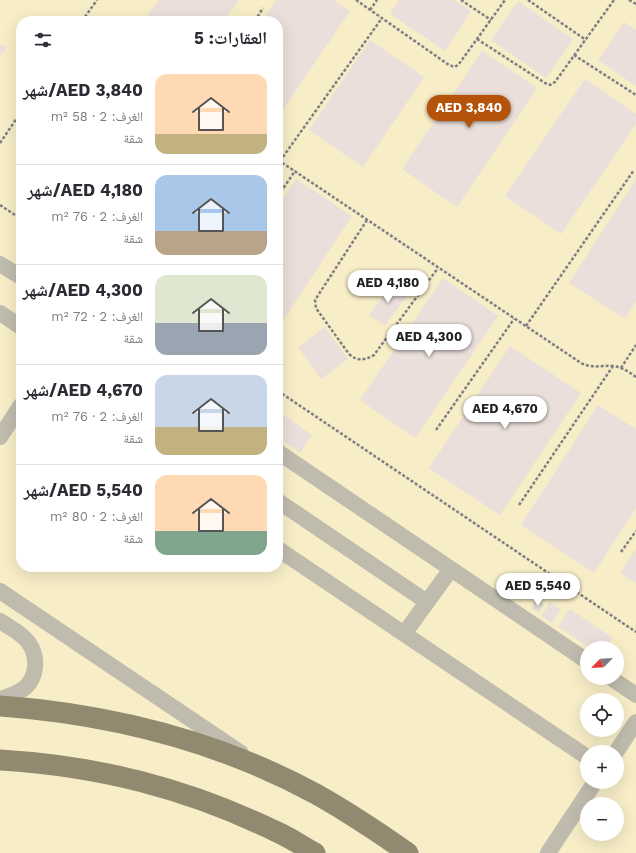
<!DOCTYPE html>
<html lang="ar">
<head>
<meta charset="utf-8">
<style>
  body { margin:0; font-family:"Work Sans","Noto Naskh Arabic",sans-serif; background:#f7f7f7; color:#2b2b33; direction:rtl; height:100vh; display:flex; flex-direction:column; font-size:15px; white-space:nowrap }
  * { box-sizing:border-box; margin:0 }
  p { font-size:13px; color:#7c7c81 }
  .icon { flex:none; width:22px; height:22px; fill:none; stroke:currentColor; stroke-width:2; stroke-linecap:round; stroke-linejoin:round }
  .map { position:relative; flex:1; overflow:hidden; direction:ltr }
  .details { position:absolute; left:16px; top:16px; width:267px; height:556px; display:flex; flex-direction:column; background:#fff; border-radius:16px; box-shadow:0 4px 16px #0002; direction:rtl }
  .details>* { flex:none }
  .needle { width:26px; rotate:246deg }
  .tools { position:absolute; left:580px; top:641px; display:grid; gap:8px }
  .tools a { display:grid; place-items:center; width:44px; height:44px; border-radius:50%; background:#fff; box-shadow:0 4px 16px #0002; font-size:20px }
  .price { position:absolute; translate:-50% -34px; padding:0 9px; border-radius:14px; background:#fff; color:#222; font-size:13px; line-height:26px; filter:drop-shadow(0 1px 2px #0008) }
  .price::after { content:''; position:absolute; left:50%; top:24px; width:12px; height:9px; margin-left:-6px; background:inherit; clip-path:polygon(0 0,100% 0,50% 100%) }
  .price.selected { background:#b45309; color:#fff }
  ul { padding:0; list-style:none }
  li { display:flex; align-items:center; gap:12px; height:100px; padding:0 16px }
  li+li { border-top:1px solid #e1e1e2 }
  li span { display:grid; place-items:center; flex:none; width:112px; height:80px; border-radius:12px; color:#555 }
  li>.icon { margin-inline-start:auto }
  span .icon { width:48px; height:48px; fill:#fffc; stroke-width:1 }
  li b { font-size:17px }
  h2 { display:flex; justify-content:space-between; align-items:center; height:48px; padding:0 16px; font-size:17px }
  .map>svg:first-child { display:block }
</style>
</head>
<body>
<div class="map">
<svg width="636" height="853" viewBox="0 0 636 853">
  <rect width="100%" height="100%" fill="#f6f5fd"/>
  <path fill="#f7edc7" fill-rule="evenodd" d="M0,0h636v853h-636zM21,21h257v546h-257zM587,648h30v30h-30zM587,700h30v30h-30zM587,752h30v30h-30zM587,804h30v30h-30z"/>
  <path fill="#eadfda" d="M159,0h80l-15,21h-80z
    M276,0h58l16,11 -72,106v-96h-16z
    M399,0h55l17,11 -26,40 -55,-37z
    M518,1l55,38 -27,39 -55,-38z
    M624,22l12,8v56l-38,-26z
    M370,40l54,37 -61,90 -54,-37z
    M0,44l6,4 -6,8z
    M482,51l55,37 -80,119 -55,-38z
    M585,79l51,35v10l-75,110 -56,-38z
    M296,179l56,37 -74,112v-121z
    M636,179v122l-11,18 -56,-36z
    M443,278l55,38 -83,122 -55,-38z
    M392,283l16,11 -23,32 -16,-11z
    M325,327l23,32 -27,20 -23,-32z
    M510,346l71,47 -81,122 -71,-47z
    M598,405l38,24v79l-42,65 -73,-48z
    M278,411l34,24 -12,18 -22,-16z
    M636,549v35l-16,-11z
    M537,600l7,5 -5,8 -8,-5z
    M550,602l11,8 -9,13 -11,-7z
    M570,609l43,29 -7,10h-16l-32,-21z"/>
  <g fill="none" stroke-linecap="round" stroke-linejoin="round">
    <path stroke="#7f7e84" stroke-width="2.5" stroke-dasharray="3 2" stroke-linecap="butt" d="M356,0l93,65 6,2 4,-3 46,-64
      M461,0l30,20
      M528,0l58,40
      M629,0l7,4
      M370,10l7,-10
      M82,21l15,-21
      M255,21l8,-13
      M477,39l68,44 5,2 5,-3 59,-82
      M574,55l62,40
      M0,143l21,-31
      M278,160l303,203c12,6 19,2 32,3 9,1 16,6 23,11
      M280,161l102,-143
      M278,196l17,-25
      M0,205l21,14
      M367,220l-52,80 1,8 2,3 31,43c8,7 15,7 25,1l64,-87
      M526,326l108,-156
      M621,368l15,-23
      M278,391l358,241
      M436,430l78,-111
      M519,505l94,-139
      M621,552l15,-21"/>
    <path stroke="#bfbbad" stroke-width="16" d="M0,264l21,13
      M0,313l21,14
      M0,437l21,-32
      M278,452l309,209
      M278,501l149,101
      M278,549l309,208
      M0,591l241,162
      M0,621c9,6 22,12 28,21 11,14 10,39 -8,49 -6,4 -13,6 -20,8
      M404,634l47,-65
      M611,678l25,17
      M616,752l20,-30
      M548,853l47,-71"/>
    <path stroke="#918a70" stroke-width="21" d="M0,706c110,8 218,35 316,88 32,18 62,38 92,59
      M0,760c99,6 186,28 275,71 14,6 27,15 40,22"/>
  </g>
</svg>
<div class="tools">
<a><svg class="needle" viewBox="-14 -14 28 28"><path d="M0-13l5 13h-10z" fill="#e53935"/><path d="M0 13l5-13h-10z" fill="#7c7c81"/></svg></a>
<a><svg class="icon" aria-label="locate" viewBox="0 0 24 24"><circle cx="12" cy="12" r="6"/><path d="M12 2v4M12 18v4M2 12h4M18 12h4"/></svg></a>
<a>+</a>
<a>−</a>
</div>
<b class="price selected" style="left:469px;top:129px">AED 3,840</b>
<b class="price" style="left:388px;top:304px">AED 4,180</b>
<b class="price" style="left:429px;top:358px">AED 4,300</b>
<b class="price" style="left:505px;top:430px">AED 4,670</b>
<b class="price" style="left:538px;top:607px">AED 5,540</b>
<section class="details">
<h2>العقارات: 5<svg class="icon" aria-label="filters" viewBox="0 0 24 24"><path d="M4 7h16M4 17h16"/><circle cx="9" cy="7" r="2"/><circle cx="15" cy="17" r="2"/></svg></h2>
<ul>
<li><span style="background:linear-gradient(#ffd9b3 75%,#c2b280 0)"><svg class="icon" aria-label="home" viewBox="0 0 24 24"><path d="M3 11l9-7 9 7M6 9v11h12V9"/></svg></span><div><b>AED 3,840/شهر</b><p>الغرف: 2 · 58 m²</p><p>شقة</p></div></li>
<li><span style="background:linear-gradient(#a9c7e8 70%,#b9a48a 0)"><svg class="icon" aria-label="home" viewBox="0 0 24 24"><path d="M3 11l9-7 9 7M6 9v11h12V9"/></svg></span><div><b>AED 4,180/شهر</b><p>الغرف: 2 · 76 m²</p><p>شقة</p></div></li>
<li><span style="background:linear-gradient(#dfe7d0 60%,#9aa5b1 0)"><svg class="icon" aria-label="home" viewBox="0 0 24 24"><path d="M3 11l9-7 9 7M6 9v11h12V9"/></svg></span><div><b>AED 4,300/شهر</b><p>الغرف: 2 · 72 m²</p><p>شقة</p></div></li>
<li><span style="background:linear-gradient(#c9d6e8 65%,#c2b280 0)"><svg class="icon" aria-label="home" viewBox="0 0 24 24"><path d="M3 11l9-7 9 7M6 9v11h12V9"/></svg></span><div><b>AED 4,670/شهر</b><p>الغرف: 2 · 76 m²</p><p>شقة</p></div></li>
<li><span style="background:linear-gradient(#ffd9b3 70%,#7fa58c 0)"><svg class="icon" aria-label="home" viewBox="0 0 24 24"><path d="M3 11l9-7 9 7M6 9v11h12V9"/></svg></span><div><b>AED 5,540/شهر</b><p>الغرف: 2 · 80 m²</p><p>شقة</p></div></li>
</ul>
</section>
</div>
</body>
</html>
